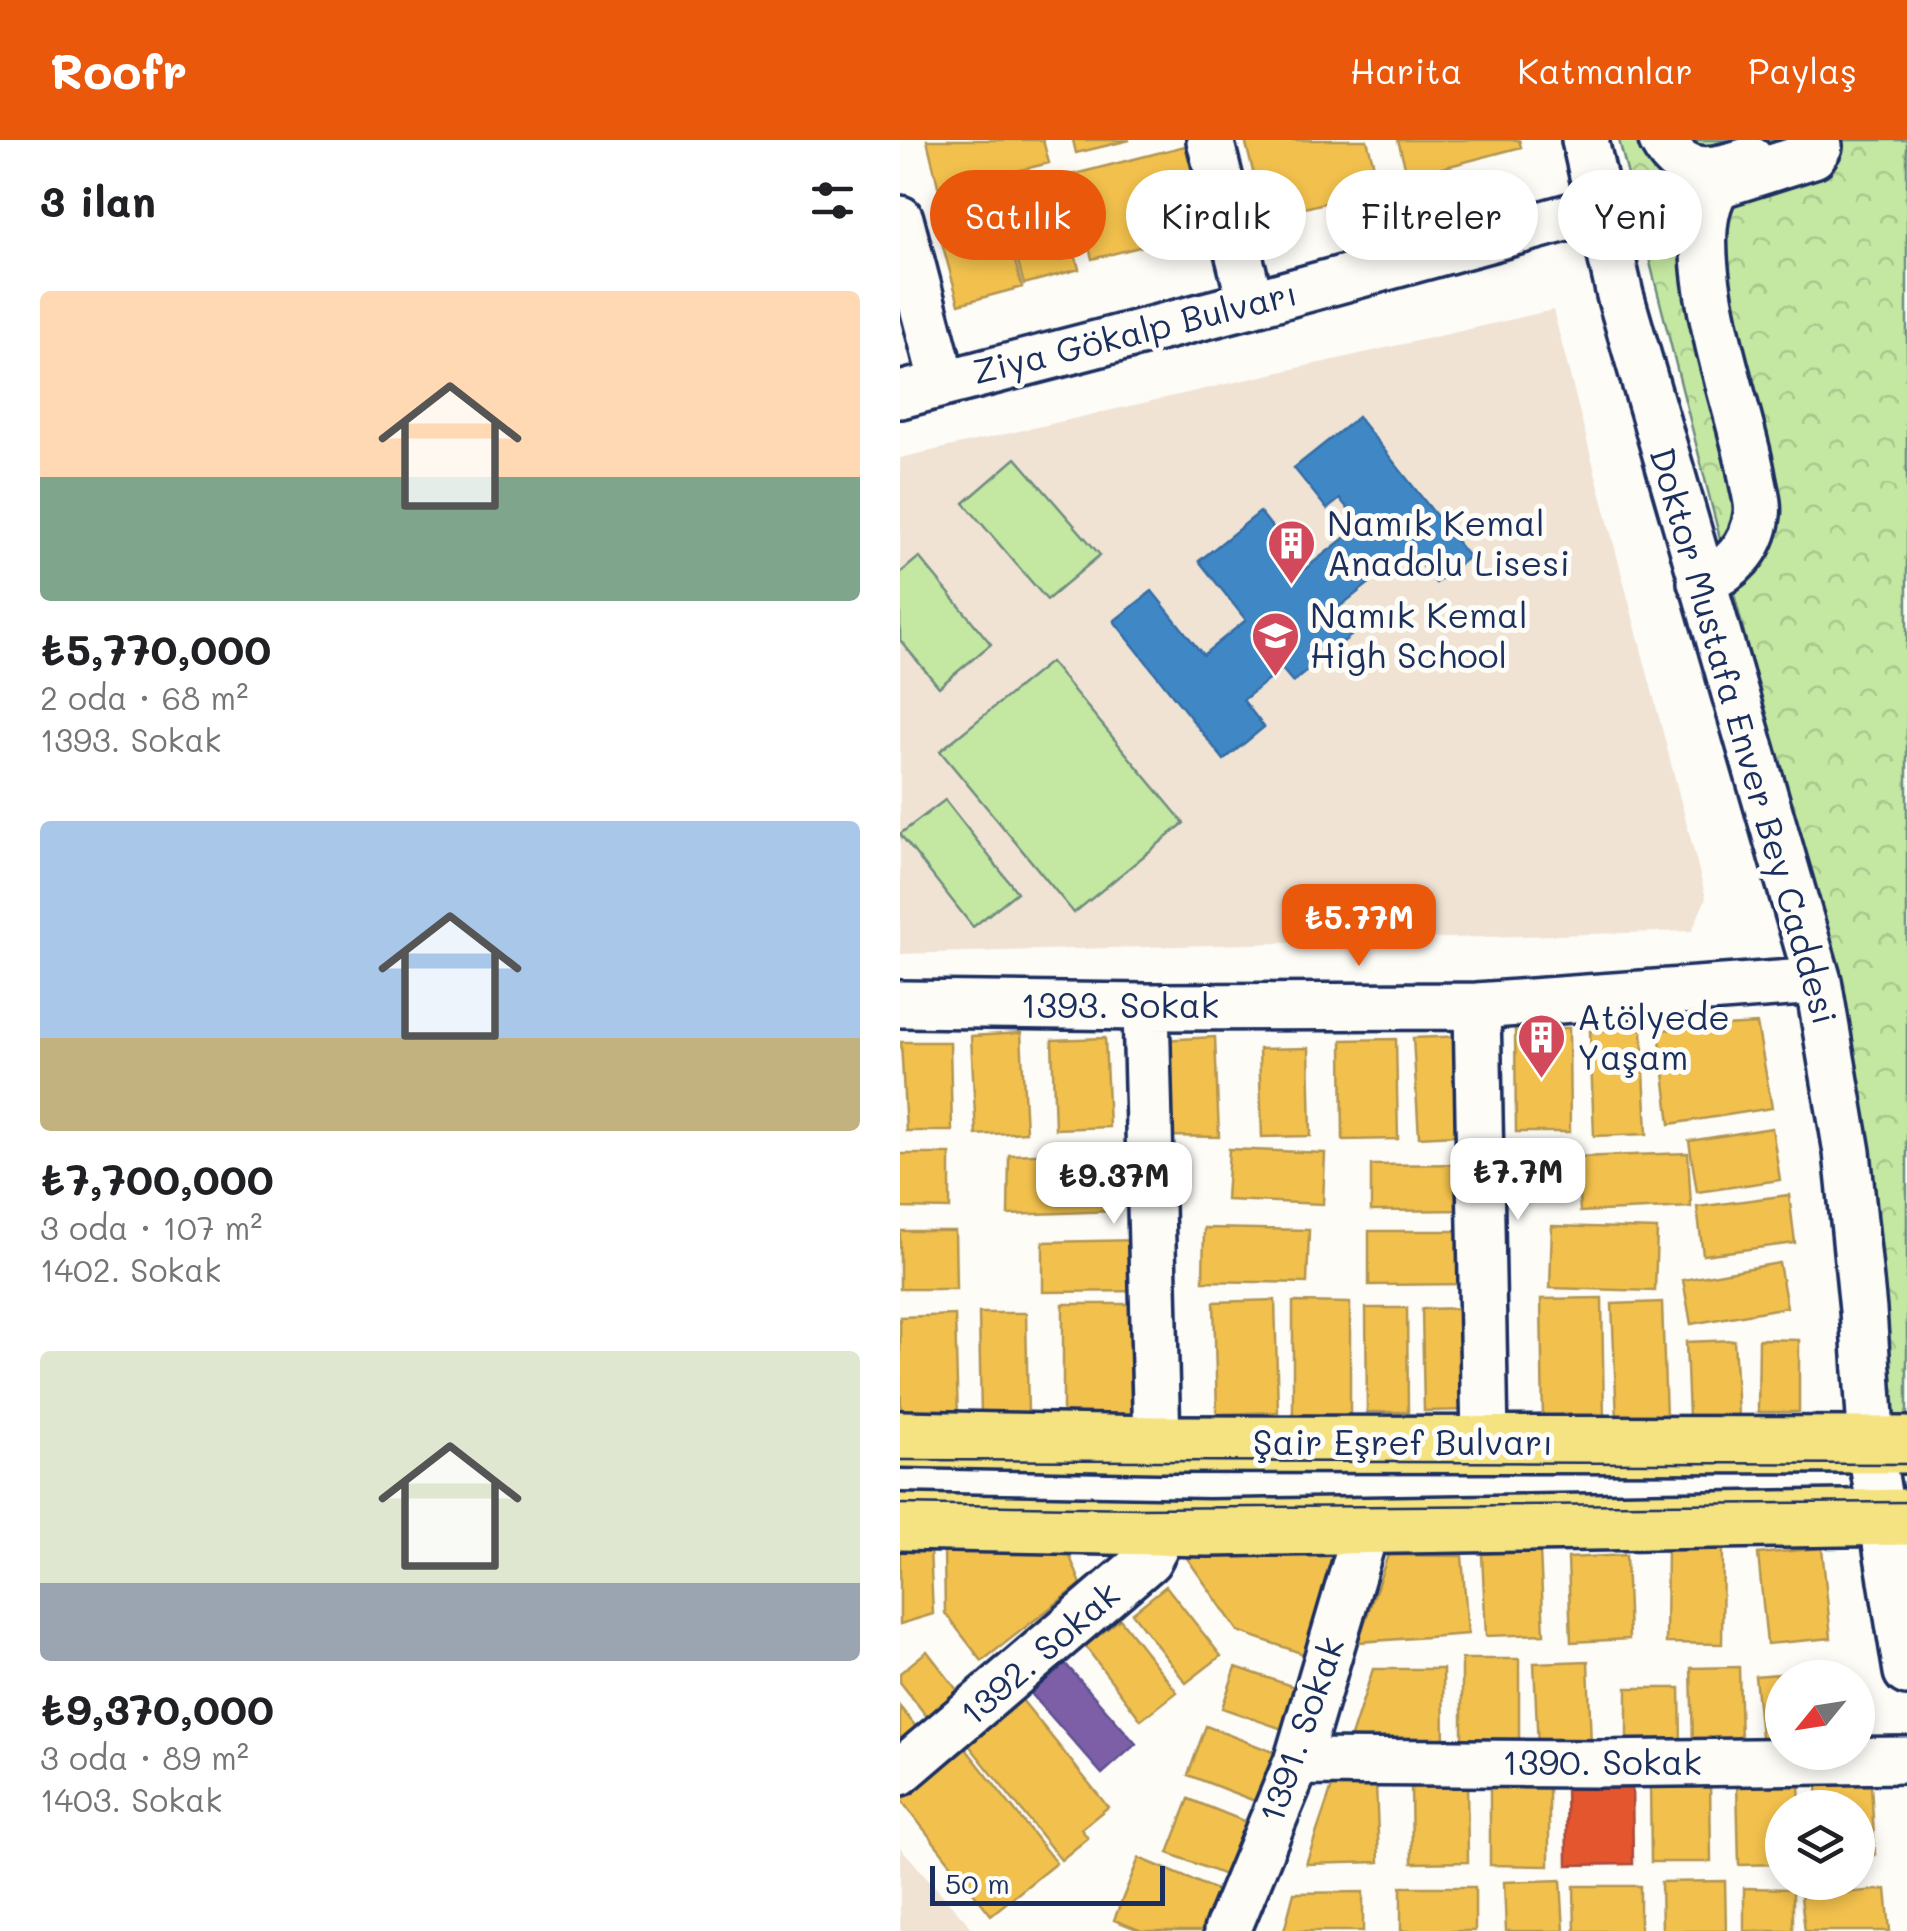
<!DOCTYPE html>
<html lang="tr">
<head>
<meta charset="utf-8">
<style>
  body { margin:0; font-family:Mali,sans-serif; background:#f6f6f6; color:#202124; height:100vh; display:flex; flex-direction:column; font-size:38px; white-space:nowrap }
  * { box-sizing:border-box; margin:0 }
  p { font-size:32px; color:#757577 }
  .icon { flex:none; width:55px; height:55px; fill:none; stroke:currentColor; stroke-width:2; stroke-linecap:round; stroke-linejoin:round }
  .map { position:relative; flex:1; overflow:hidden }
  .panel { display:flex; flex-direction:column; background:#fff; width:900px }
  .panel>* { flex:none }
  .guide { position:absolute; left:30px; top:30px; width:825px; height:90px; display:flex; gap:20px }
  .needle { width:65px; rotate:240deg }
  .controls { position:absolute; left:865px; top:1520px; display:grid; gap:20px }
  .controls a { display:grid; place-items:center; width:110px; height:110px; border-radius:50%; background:#fff; box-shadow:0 5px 15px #0003; font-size:50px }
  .scale { position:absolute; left:30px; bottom:25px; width:235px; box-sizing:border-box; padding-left:10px; border:5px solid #1b2f5e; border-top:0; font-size:28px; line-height:35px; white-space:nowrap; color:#1b2f5e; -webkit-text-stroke:8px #fdfcf7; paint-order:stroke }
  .price { position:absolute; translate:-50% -85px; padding:0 22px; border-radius:20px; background:#fff; color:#222; font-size:32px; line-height:65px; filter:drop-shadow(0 2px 5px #0008) }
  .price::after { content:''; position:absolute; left:50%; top:60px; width:30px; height:22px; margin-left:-15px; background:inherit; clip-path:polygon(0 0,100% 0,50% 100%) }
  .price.active { background:#ea580c; color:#fff }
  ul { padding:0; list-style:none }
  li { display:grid; align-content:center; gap:20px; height:530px; padding:0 40px }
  li span { display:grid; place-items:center; height:310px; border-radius:10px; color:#555 }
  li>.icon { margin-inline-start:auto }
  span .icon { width:180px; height:180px; fill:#fffc; stroke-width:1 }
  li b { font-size:42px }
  h2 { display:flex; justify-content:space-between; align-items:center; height:120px; padding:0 40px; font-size:42px }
  .tag { padding:0 35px; border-radius:45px; background:#fff; box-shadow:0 5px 15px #0003; font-size:35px; line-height:90px }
  .tag.active { background:#ea580c; color:#fff }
  header { display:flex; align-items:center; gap:60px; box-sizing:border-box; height:140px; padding:0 50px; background:#ea580c; color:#fff }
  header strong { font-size:48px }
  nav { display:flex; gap:55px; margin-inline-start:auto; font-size:35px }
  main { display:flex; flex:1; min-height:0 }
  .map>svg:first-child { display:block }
</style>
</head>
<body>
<header>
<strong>Roofr</strong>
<nav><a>Harita</a><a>Katmanlar</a><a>Paylaş</a></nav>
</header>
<main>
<section class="panel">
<h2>3 ilan<svg class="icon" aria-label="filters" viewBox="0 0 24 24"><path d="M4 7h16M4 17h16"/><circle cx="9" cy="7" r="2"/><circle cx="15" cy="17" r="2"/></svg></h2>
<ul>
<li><span style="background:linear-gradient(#ffd9b3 60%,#7fa58c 0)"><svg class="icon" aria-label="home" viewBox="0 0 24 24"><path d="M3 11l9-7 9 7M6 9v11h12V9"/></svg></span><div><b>₺5,770,000</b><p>2 oda · 68 m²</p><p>1393. Sokak</p></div></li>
<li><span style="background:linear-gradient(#a9c7e8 70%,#c2b280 0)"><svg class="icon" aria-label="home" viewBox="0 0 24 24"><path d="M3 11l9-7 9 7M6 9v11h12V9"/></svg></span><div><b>₺7,700,000</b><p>3 oda · 107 m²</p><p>1402. Sokak</p></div></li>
<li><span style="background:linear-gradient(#dfe7d0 75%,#9aa5b1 0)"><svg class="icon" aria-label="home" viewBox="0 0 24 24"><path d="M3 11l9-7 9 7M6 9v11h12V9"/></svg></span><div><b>₺9,370,000</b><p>3 oda · 89 m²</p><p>1403. Sokak</p></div></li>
</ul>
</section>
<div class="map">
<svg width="1007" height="1791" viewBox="0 0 1007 1791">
  <defs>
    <pattern id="park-crowns" width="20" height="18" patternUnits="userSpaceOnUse" patternTransform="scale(2.5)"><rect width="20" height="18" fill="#c4e8a1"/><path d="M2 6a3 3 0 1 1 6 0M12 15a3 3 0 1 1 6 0" fill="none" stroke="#a8c78d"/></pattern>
  </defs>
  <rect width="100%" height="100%" fill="#fdfcf7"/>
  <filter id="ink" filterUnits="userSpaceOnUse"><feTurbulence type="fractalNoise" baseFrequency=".01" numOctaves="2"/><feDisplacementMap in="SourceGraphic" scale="20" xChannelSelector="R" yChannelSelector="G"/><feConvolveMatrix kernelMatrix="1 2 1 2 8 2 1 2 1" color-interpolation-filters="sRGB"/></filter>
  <g filter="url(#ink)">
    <path fill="#f0e3d4" d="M653,170l153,588 -14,33 -792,23v-496z
      M0,1707l47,53 28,31h-75z"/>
    <path fill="url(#park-crowns)" stroke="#708c80" stroke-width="2.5" d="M719,0h288v1293l-17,1 -88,-572z"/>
    <path fill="#c4e8a1" stroke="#708c80" stroke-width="2.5" d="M116,318l84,97 -53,45 -83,-97z
      M19,417l72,87 -52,43 -39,-47v-67z
      M150,522l134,161 -110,90 -134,-162z
      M45,660l72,92 -44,35 -73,-93z"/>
    <path fill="#f2c14e" stroke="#b29553" stroke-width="2.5" d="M27,0h116l6,23 -110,27z
      M173,0h57l-54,13z
      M345,0h122l13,49 -115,29z
      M498,0h121l2,7 -113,30z
      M285,6l22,84 -115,29 -21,-84z
      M155,40l24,89 -55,15 -24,-89z
      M97,57l25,90 -63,17 -25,-90z
      M857,884l15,84 -102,16 -11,-94z
      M615,888h54l1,104h-54z
      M742,889l5,105 -53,2 -4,-105z
      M121,893l5,99 -50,3 -5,-99z
      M568,896l5,98 -54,3 -6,-99z
      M315,897l4,100 -51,-1 -6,-96z
      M205,898l4,89 -54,2 -3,-89z
      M496,899l2,100 -55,1 -1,-100z
      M1,902h49l2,89h-46z
      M409,908l2,88 -49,1 -3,-88z
      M872,988l8,52 -83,12 -8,-51z
      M329,1009l96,4 -2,51 -97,-4z
      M211,1011l3,60 -106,4 1,-60z
      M788,1013l3,54 -111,5 -3,-55z
      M0,1014h50v55l-50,-1z
      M570,1024v46l-99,1v-46z
      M889,1055l6,48 -92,12 -6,-48z
      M652,1086l105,3 -2,62 -105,-3z
      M304,1088l105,2 -2,53 -104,-2z
      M0,1091h55l1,58h-56z
      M469,1091h101l1,53 -102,1z
      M242,1100l1,51 -100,1v-50z
      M879,1123l8,44 -96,17 -8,-44z
      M702,1158l2,122 -61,1 -2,-122z
      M375,1160l3,112 -61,2 -3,-112z
      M393,1162l57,1v115h-57z
      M762,1162l4,116 -49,1 -5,-115z
      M163,1164h67l1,114 -68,-1z
      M466,1168h41l1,104h-41z
      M570,1168l2,102 -48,1 -2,-102z
      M79,1173h47l2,103 -47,1z
      M55,1175l3,105 -57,1 -1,-104z
      M859,1199l40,1v72h-41z
      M834,1200l4,75 -49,2 -3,-75z
      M307,1403l143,9 -41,104 -71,-25 -51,-73z
      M767,1405h56l-1,99 -56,-1z
      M30,1408l3,66 -33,10v-75z
      M922,1408l9,90 -64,6 -9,-90z
      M44,1409h123l14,35 -99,77 -37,-48z
      M640,1411l4,83 -58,2 -4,-82z
      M488,1415l74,1 6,78 -110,8z
      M726,1415l3,84 -58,3 -3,-84z
      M266,1446l55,70 -35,27 -54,-70z
      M220,1479l57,73 -36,28 -56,-74z
      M27,1511l40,52 -32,24 -35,-45v-9z
      M562,1519h57v87h-57z
      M688,1521l3,86 -53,1 -4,-85z
      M336,1527l70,24 -15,41 -69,-24z
      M839,1527l2,76 -48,1 -2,-76z
      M473,1529h70l1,79 -97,1z
      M936,1529v9h-54v67l-20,1 -7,-70z
      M727,1548h53l1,58 -54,1z
      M122,1560l86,107 -27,22 7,9 -27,22 -93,-116z
      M0,1567l26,32 -26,20z
      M306,1586l72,28 -18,49 -72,-28z
      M66,1609l90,114 -65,52 -90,-115z
      M750,1639h60l1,83h-60z
      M567,1641l1,81 -56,1 -1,-81z
      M590,1642h59v84l-59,-1z
      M899,1642l1,26h-18v56l-43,1 -2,-82z
      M476,1644l3,78 -73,2 26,-77z
      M971,1644l4,71 -17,1v-48h-40l-1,-22z
      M289,1659l72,29 -21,53 -72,-28z
      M239,1718l92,38 -14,35h-75l-28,-11z
      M661,1740l3,51h-58l-2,-49z
      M825,1741l1,50h-64l-1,-49z
      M674,1746h66v45h-65z
      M501,1747h74v44h-74z
      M844,1748l49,1v42h-49z
      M986,1749l4,42h-85l-4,-34z
      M463,1752v39h-79l10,-38z"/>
    <path fill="#e4572e" stroke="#a84b3c" stroke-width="2.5" d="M732,1640l1,84 -66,1 -1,-84z"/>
    <path fill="#7b5ea7" stroke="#5e5091" stroke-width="2.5" d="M163,1521l73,83 -34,30 -73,-83z"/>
    <path fill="#3f88c5" stroke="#346da6" stroke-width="2.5" d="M458,277l111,140 -33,26 -26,-32 -76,60 19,23 -60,48 -11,-13 -39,31 21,27 -40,33 -110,-139 38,-30 51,64 43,-35 -47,-59 61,-49 45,57 56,-44 -21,-26 -13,10 -33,-41z"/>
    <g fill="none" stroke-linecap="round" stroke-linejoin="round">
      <defs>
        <path id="minor" d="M310,0l41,164
          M685,0l35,155 198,686 29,171 16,158 10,153 34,209
          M762,0c22,41 53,31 89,20
          M0,79l43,164
          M0,255l351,-91 351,-96
          M801,442c29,-11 52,-34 56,-67 2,-11 -3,-26 -5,-38 -11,-69 -77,-234 -34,-292l95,-30 6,-9
          M0,864l246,3 331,-1 341,-25
          M577,866l8,436
          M246,867l11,437
          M397,1622l299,2 311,-4
          M0,1632l248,-212 19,-35
          M327,1791l70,-169 70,-237"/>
        <path id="major" d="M0,1299l257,5 750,1
          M0,1382l308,6 699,-11"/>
      </defs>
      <use href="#minor" stroke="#1b2f5e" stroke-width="52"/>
      <use href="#major" stroke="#1b2f5e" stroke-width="62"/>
      <use href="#minor" stroke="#fdfcf7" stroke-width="45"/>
      <use href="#major" stroke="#f5e382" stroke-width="55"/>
      <path stroke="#1b2f5e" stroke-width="2.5" d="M0,1320l1007,4
        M0,1364l238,4 769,-6"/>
    </g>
  </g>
  <defs>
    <symbol id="building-pin" viewBox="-11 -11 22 30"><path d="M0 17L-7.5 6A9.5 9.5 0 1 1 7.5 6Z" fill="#d1495b" stroke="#fdfcf7"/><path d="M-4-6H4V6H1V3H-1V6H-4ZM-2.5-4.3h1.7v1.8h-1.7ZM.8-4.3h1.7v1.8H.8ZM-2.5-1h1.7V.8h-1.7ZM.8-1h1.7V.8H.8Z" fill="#fff"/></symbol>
    <symbol id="school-pin" viewBox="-11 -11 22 30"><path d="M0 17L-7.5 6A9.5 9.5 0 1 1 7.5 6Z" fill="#d1495b" stroke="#fdfcf7"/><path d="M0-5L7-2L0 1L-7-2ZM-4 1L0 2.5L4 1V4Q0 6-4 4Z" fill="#fff"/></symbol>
  </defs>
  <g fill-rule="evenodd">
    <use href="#building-pin" x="364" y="376" width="55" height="75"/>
    <use href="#school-pin" x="348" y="468" width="55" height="75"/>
    <use href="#building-pin" x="614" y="870" width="55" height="75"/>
  </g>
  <g text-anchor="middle" stroke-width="10" stroke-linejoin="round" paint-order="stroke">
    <g font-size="35" fill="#1b2f5e" stroke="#fdfcf7">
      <text transform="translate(235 193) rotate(-14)" y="12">Ziya Gökalp Bulvarı</text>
      <text transform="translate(843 596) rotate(74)" y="12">Doktor Mustafa Enver Bey Caddesi</text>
      <text x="220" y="878">1393. Sokak</text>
      <text x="503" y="1315">Şair Eşref Bulvarı</text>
      <text transform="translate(140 1514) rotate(-41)" y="12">1392. Sokak</text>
      <text transform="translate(402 1590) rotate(-71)" y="12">1391. Sokak</text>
      <text x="702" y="1635">1390. Sokak</text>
    </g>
    <g font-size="35" fill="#1b2f5e" stroke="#fdfcf7" text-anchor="start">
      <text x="427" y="396">Namık Kemal<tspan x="427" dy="40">Anadolu Lisesi</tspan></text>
      <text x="410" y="488">Namık Kemal<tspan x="410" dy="40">High School</tspan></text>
      <text x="677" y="890">Atölyede<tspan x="677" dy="40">Yaşam</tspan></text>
    </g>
  </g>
</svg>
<div class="controls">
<a><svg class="needle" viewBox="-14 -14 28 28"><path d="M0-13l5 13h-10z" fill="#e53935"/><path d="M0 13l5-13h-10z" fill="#757577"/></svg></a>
<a><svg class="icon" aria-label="layers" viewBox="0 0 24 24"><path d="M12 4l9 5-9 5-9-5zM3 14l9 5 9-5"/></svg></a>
</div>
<div class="scale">50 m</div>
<b class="price active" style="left:459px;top:829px">₺5.77M</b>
<b class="price" style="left:618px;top:1083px">₺7.7M</b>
<b class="price" style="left:214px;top:1087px">₺9.37M</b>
<div class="guide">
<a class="tag active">Satılık</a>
<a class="tag">Kiralık</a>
<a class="tag">Filtreler</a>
<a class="tag">Yeni</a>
</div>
</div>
</main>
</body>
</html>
